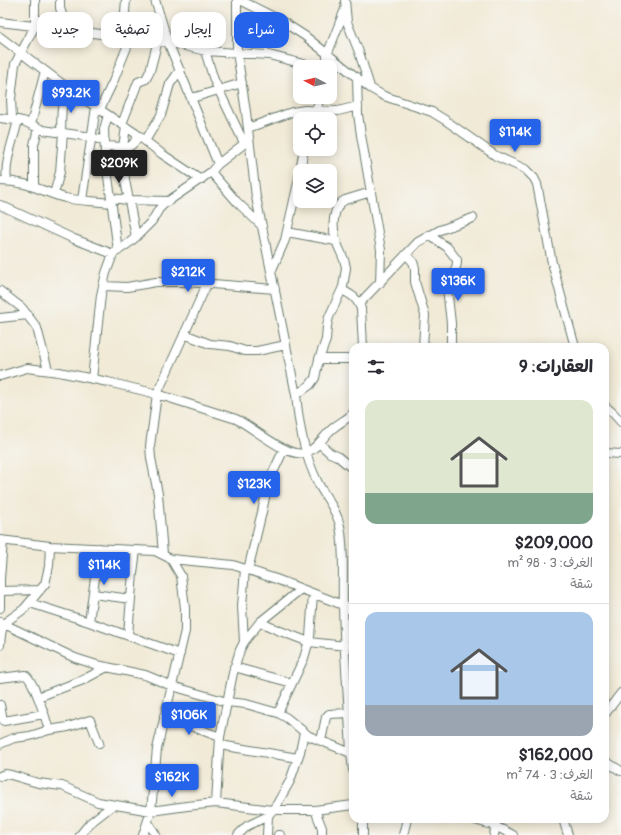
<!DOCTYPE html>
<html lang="ar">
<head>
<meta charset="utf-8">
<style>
  body { margin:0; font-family:Pangolin,"Playpen Sans Arabic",sans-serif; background:#f2f2f3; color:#2b2b33; direction:rtl; height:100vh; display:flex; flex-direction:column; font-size:15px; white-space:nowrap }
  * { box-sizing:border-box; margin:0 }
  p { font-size:13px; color:#7c7c81 }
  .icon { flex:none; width:22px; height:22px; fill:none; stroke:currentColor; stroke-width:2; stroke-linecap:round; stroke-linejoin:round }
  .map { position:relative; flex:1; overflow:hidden; direction:ltr }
  .side { position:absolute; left:349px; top:343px; width:260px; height:480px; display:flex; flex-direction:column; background:#fff; border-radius:12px; box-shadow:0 2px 10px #0003; direction:rtl }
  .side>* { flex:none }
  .banner { position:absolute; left:12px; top:12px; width:277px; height:36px; direction:rtl; display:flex; gap:8px }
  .needle { width:26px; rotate:277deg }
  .fabs { position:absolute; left:293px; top:60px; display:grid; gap:8px }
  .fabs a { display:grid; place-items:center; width:44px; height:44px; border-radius:8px; background:#fff; box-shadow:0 2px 10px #0003; font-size:20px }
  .price { position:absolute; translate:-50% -34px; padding:0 9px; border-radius:4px; background:#2563eb; color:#fff; font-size:13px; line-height:26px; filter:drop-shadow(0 1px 2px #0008) }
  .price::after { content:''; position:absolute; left:50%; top:24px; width:12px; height:9px; margin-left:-6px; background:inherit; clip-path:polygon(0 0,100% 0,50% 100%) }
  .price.current { background:#222; color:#fff }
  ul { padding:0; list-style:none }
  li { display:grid; align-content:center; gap:8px; height:212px; padding:0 16px }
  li+li { border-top:1px solid #e1e1e2 }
  li span { display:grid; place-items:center; height:124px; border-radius:12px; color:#555 }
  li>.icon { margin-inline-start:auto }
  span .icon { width:72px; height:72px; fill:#fffc; stroke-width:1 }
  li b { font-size:17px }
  h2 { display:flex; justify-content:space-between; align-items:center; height:48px; padding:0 16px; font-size:17px }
  .pill { padding:0 14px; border-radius:12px; background:#fff; box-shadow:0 2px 10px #0003; font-size:14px; line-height:36px }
  .pill.current { background:#2563eb; color:#fff }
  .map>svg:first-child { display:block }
</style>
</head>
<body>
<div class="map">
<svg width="621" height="835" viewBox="0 0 621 835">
  <rect width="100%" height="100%" fill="#f6f6f2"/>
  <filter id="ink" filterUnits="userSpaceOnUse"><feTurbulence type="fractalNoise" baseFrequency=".025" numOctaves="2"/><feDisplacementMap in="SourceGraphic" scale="8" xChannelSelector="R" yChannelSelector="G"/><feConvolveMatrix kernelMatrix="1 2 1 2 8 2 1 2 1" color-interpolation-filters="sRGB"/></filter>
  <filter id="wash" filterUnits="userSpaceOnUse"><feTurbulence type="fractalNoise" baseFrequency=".012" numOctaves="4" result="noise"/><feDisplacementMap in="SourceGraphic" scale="16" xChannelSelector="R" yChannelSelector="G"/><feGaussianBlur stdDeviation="0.9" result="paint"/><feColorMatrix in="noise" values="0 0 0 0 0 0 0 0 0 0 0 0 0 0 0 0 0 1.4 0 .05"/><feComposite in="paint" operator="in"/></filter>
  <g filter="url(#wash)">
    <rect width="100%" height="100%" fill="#f1ead7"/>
  </g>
  <g filter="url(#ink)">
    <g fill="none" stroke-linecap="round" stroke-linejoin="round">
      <defs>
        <path id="street" d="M60,0v8l7,22
          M155,0l13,42 50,122
          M237,0v52l9,60 10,85 40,198c3,30 8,60 22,88 7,14 19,27 22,43 5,26 2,52 3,78 1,50 6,100 8,149l2,17
          M240,0l40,20 25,16 65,52 14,8 48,16 13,8 51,36 29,13 9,9 3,6 15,79 23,84
          M345,0l2,22 12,30 11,35
          M0,22l168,20 38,9 63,4 46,12
          M123,36l3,-36
          M0,37l69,52 66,44 27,21 39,26
          M205,51l9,29 30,63
          M327,67v-12l18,-46
          M357,77l1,37 3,21 20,115 -1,33
          M192,98l50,-15
          M100,109l13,-27 18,-45
          M108,115l-4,14 1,25 13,97
          M0,118l23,3 20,9 48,7 14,4
          M12,118l-1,-19 4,-35 20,-38v-26
          M314,119l6,-22
          M31,124l14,-53
          M122,124l16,-42 8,-3 4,-8 8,-31
          M126,127l-3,20 2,33 11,57
          M248,128l44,-16 13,-2 33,1 20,-5
          M61,133c1,-15 -2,-31 9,-43
          M145,141l16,-26 9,-31 10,-14
          M105,146l18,1
          M123,150c8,-4 12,-6 15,-15
          M300,171l4,-22
          M211,172l26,30 25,24
          M0,181c28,0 40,10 65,17 12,3 33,3 46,5
          M7,181c-3,-20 7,-42 11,-61
          M34,186v-41l4,-17
          M54,194l6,-22 3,-39
          M111,198l17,2 40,1
          M82,200l14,-93
          M0,205l74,34 39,15
          M287,232l49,9
          M429,235l18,12 10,13c1,11 -8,18 -10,28l4,35v24
          M406,254l7,8 2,6v14l10,33 -2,32
          M271,272l14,-32 15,-66
          M103,286l24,1 29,-5h31l88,7
          M342,290c10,5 15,8 19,19l2,38
          M0,291l22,17 15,20 11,42
          M359,304l59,-62 22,-12 33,-12
          M0,318l28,-3
          M184,334l26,10 20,2 15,5h12l29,-6
          M319,359h34
          M0,376l27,-8 32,4 49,10 49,12 79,25c17,8 51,39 69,34 11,-3 19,-17 26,-23 7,-7 16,-10 22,-17
          M92,379l9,-84 5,-22 7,-19 16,-11 7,-6 16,-16 7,-12 5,-5 47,-32 7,-8 31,-24
          M296,395l14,-10 5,-7 4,-19 7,-19 1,-14 2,-9 14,-30 3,-19 -1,-5c-2,-8 -7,-15 -9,-23 -4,-12 -4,-34 9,-40l26,-8
          M605,406l8,7 8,9
          M319,443l11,10 7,3 16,13
          M605,453l16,1
          M0,540l50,6 105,5 16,8 62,6 43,14 67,26 10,6
          M163,554l-5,-60 -7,-36 -1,-12 7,-52 50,-110
          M248,570l14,-58 6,-29 16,-34
          M1,591l39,-1
          M93,594l38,5
          M30,603l59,19 91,32
          M0,608v-29l3,-38
          M0,622l75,36 22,7 48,10 27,11 55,16 19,2 32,9 9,5 22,18 42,17
          M89,622l10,-74
          M260,622l15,7 34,13 37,4
          M128,635l5,-62 3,-23
          M244,642l-2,-36 3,-37
          M0,645l1,-10 2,-11 21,-15 21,-25 4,-18 1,-20
          M234,667l58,16
          M0,678l25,-3c8,3 21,44 24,55
          M38,697l45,-17 24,-13
          M0,705l3,15 1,1 40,-7
          M278,713l26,-55 6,-21 3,-43
          M605,714l16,-21
          M164,716l56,21
          M321,741l5,-24 3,-3 20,-1
          M0,744l14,-6 16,-2 19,-6 19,-3 22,-7 9,23
          M220,745l78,13
          M605,761l16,10
          M0,776l5,-2 6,1 27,8 24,3 36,16 53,9 36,-5 29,-3 56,7h43l38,-5
          M216,803l4,-66 13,-64 7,-23 4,-8 16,-20 41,-33
          M315,810l7,18v7
          M363,819v16
          M472,819l23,7 18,9
          M563,819l5,16
          M148,822l8,13
          M80,835l10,-12 23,-18
          M143,835l8,-24 6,-62 28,-118v-23l-4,-32 -10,-17
          M238,835l9,-9 21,-10
          M267,835l1,-19 9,-12 13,-23 10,-29 4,-20
          M278,835h2
          M403,835l4,-16
          M494,835l3,-16"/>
      </defs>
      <use href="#street" stroke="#687a6d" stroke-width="10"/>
      <use href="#street" stroke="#fff" stroke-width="8"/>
    </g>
  </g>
</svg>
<div class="fabs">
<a><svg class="needle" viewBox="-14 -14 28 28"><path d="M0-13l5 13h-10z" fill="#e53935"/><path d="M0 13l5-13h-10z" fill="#7c7c81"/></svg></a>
<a><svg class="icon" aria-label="locate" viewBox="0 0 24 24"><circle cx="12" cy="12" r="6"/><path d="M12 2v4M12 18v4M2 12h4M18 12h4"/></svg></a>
<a><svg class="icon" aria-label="layers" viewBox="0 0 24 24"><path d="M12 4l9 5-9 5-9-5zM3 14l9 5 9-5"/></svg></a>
</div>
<b class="price" style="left:71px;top:114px">$93.2K</b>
<b class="price" style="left:515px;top:153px">$114K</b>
<b class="price current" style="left:119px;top:184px">$209K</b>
<b class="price" style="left:188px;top:293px">$212K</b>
<b class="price" style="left:458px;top:302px">$136K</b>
<b class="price" style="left:254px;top:505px">$123K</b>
<b class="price" style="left:104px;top:586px">$114K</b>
<b class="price" style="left:189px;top:736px">$106K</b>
<b class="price" style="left:172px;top:798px">$162K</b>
<div class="banner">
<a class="pill current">شراء</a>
<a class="pill">إيجار</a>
<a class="pill">تصفية</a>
<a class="pill">جديد</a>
</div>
<section class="side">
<h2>العقارات: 9<svg class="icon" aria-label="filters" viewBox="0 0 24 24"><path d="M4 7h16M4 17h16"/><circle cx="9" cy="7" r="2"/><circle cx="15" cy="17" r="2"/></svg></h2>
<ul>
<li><span style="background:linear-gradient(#dfe7d0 75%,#7fa58c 0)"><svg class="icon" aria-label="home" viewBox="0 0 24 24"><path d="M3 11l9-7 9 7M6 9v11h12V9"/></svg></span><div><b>$209,000</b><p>الغرف: 3 · 98 m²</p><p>شقة</p></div></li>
<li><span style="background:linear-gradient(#a9c7e8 75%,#9aa5b1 0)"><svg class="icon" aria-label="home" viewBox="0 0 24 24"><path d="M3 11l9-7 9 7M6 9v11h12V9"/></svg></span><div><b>$162,000</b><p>الغرف: 3 · 74 m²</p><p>شقة</p></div></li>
</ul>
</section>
</div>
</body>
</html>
